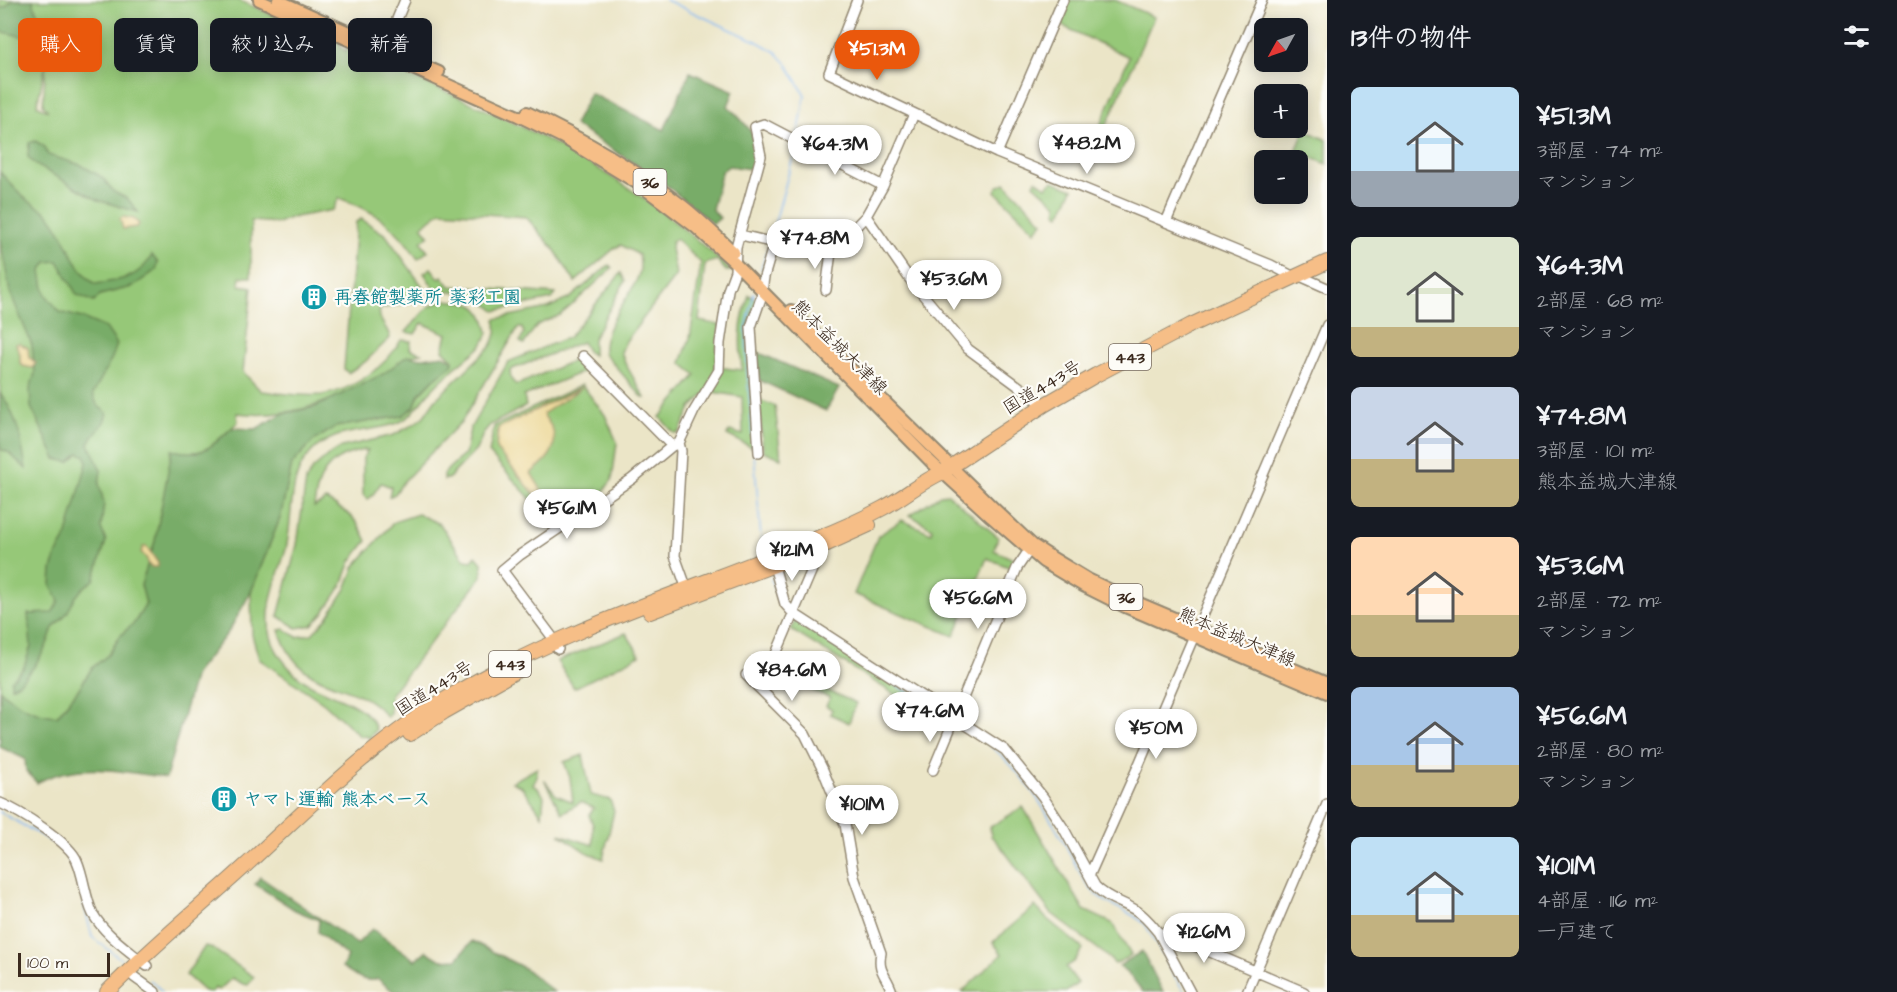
<!DOCTYPE html>
<html lang="ja">
<head>
<meta charset="utf-8">
<style>
  body { margin:0; font-family:"Architects Daughter","Klee One",sans-serif; background:#20242c; color:#f1f3f6; height:100vh; display:flex; flex-direction:column; font-size:22px; white-space:nowrap }
  * { box-sizing:border-box; margin:0 }
  p { font-size:20px; color:#9ea1a6 }
  .icon { flex:none; width:33px; height:33px; fill:none; stroke:currentColor; stroke-width:2; stroke-linecap:round; stroke-linejoin:round }
  .map { position:relative; flex:1; overflow:hidden }
  .side { display:flex; flex-direction:column; background:#171b24; width:570px }
  .side>* { flex:none }
  .hud { position:absolute; left:18px; top:18px; width:570px; height:54px; display:flex; gap:12px }
  .needle { width:39px; rotate:230deg }
  .controls { position:absolute; left:1254px; top:18px; display:grid; gap:12px }
  .controls a { display:grid; place-items:center; width:54px; height:54px; border-radius:9px; background:#171b24; box-shadow:0 3px 15px #0003; font-size:30px }
  .scale { position:absolute; left:18px; bottom:15px; width:92px; box-sizing:border-box; padding-left:6px; border:3px solid #3b2a1e; border-top:0; font-size:16px; line-height:21px; white-space:nowrap; color:#3b2a1e; -webkit-text-stroke:4px #fdfcf7; paint-order:stroke }
  .price { position:absolute; translate:-50% -51px; padding:0 14px; border-radius:21px; background:#fff; color:#222; font-size:20px; line-height:39px; filter:drop-shadow(0 2px 3px #0008) }
  .price::after { content:''; position:absolute; left:50%; top:36px; width:18px; height:14px; margin-left:-9px; background:inherit; clip-path:polygon(0 0,100% 0,50% 100%) }
  .price.current { background:#ea580c; color:#fff }
  ul { padding:0; list-style:none }
  li { display:flex; align-items:center; gap:18px; height:150px; padding:0 24px }
  li span { display:grid; place-items:center; flex:none; width:168px; height:120px; border-radius:9px; color:#555 }
  li>.icon { margin-inline-start:auto }
  span .icon { width:72px; height:72px; fill:#fffc; stroke-width:1 }
  li b { font-size:26px }
  h2 { display:flex; justify-content:space-between; align-items:center; height:72px; padding:0 24px; font-size:26px }
  .tag { padding:0 21px; border-radius:9px; background:#171b24; box-shadow:0 3px 15px #0003; font-size:21px; line-height:54px }
  .tag.current { background:#ea580c; color:#fff }
  main { display:flex; flex:1; min-height:0 }
  .map>svg:first-child { display:block }
</style>
</head>
<body>
<main>
<div class="map">
<svg width="1327" height="992" viewBox="0 0 1327 992">
  <rect width="100%" height="100%" fill="#fdfcf7"/>
  <filter id="ink" filterUnits="userSpaceOnUse"><feTurbulence type="fractalNoise" baseFrequency=".0167" numOctaves="2"/><feDisplacementMap in="SourceGraphic" scale="12" xChannelSelector="R" yChannelSelector="G"/><feConvolveMatrix kernelMatrix="1 2 1 2 8 2 1 2 1" color-interpolation-filters="sRGB"/></filter>
  <filter id="wash" filterUnits="userSpaceOnUse"><feTurbulence type="fractalNoise" baseFrequency=".008" numOctaves="4" result="noise"/><feDisplacementMap in="SourceGraphic" scale="24" xChannelSelector="R" yChannelSelector="G"/><feGaussianBlur stdDeviation="1.35" result="paint"/><feColorMatrix in="noise" values="0 0 0 0 0 0 0 0 0 0 0 0 0 0 0 0 0 1.4 0 .05"/><feComposite in="paint" operator="in"/></filter>
  <g filter="url(#wash)">
    <rect width="100%" height="100%" fill="#ebe5c7"/>
    <path fill="#96c878" stroke="#68794b" stroke-width="1.5" fill-rule="evenodd" d="M0,0h238l102,43 1,5 5,3 1,-2c118,51 241,99 340,183 15,12 30,24 44,39h-5l-9,-11 -12,4 -6,57 21,4 -5,42 27,3c-3,-31 -3,-46 7,-75l8,5 -9,28 7,121 -28,-14 3,-4 13,4 -1,-38 -29,-5 -1,-6 -21,22 -12,25h-5l-14,-16 36,-42 -15,-12 9,-25 11,-75 -25,-24 -4,2 -1,7 5,27 -50,66 -5,11 4,11 20,35h-2l-39,-45c-3,-27 27,-55 35,-79 2,-6 1,-13 0,-19l-18,-10 -6,3 -40,34 -21,-33 -28,-32 -85,-6 -19,15 7,9 -8,7 7,9 -10,8c-22,-33 -42,-48 -79,-61l-6,12 -43,8 -12,5 -27,-2v56h-11l-1,8 13,2 -9,85 18,19c19,2 42,6 61,4 31,-5 64,-28 79,-55l10,1 -1,8 11,4c-21,5 -23,13 -39,22 -44,26 -94,45 -145,38l1,9 -32,29 -21,2 -39,151 -11,18 -14,13 -13,20 -16,13 -14,22 -38,46 -40,-35zM46,63l-3,41 5,7 -11,-6z
      M1066,0h49l39,17 -54,123 -5,-2 34,-81 -73,-34z
      M1305,130l22,10v24l-31,-13z
      M1036,180l10,7 7,-6 20,8 -13,26 -3,-2v-8l-23,-21z
      M1005,183l38,39 -8,9 -40,-40 2,-4z
      M361,219l25,16 37,52 -1,9 -7,5 -35,8c-3,13 8,17 10,29l-25,24 -17,11 -4,-4 12,-147z
      M609,265l3,3 -41,38 -11,9 -23,10 -13,19 -4,-2 4,-9 -2,-5h-4l-56,93 -59,61 -8,12 -6,3 2,-10 -10,-4 -9,13 -4,3 -5,-4v-37l5,-8c-9,0 -16,3 -24,6 -22,10 -27,28 -30,51l12,-7c23,13 30,17 41,41l-16,20 -9,24 -18,27 -12,13 -15,3 -19,-12 19,-71 9,-65 7,-11 17,-15 12,-7 52,-12 20,-11 10,-8 11,-16 56,-54c5,-9 7,-16 4,-27l53,-11 22,-10z
      M431,268l8,10 3,-2 8,10 106,8 -4,5 -57,12c-19,-19 -34,-18 -60,-21l-11,-17z
      M621,273l4,8 -32,58v16l-6,-4 -5,-9 -72,28 1,9 5,6 64,-27 10,11 -66,27 2,10 -36,19 -6,7 -8,18 -27,28 -5,2v-6l5,-6 16,-14 5,-25 38,-67 61,-25z
      M443,300c29,2 40,3 45,33 -2,4 -4,9 -6,12 -7,8 -17,14 -25,21 -10,9 -20,18 -29,28 -10,12 -18,25 -33,30 -31,10 -64,3 -88,33 -19,24 -14,62 -21,92 -8,27 -23,60 -15,88 5,19 23,39 40,48 20,11 59,20 65,45l-7,8 -5,-3 -3,2 -37,-34 -65,-44 -7,-24 -1,-43 29,-74 12,-54 21,-23 22,-14 67,-11 12,-9 5,-12 15,-16 18,-14 1,-5 -10,-10 4,-16 -25,-11 -7,11 -9,-2 22,-25z
      M582,385l23,30 12,27 -5,38 -12,16 -43,32 -68,-75 5,-27z
      M759,400l16,6 6,52 -18,-7z
      M948,494l50,43 -4,13 21,10 -2,9 -26,-11 -33,78 -100,-42 24,-58 24,-16 29,13 1,-5 -22,-13 30,-20z
      M418,514l22,10 25,36 7,1 4,-5 6,7v13l-92,119v18l-3,4c-34,-43 -86,-19 -108,-87l6,-1 12,8 15,-3 15,-16 19,-29 9,-23 39,-44z
      M796,619l152,97 -4,9 -153,-95z
      M626,633l14,22 -66,33 -17,-27z
      M776,669l80,34 -7,20 -19,-9 2,-5 -6,-3 4,-8 -56,-24z
      M583,755l8,40 19,5 4,11 -11,48 -17,-7 -27,-18 34,11v-20l-4,-10 5,-7 -13,-6 -19,11 -18,-33 12,15 17,7 -3,-24 -6,-16z
      M537,768v9l-4,8 4,2 7,9 -2,19 -20,-28 -10,-5z
      M1023,807l61,103 28,13 19,32 -16,9 -13,-12 -51,-39 -49,-65 -11,-12 -1,-9z
      M1035,906l11,12 37,31 -9,13 -8,5 12,16 -12,9h-104l40,-38 -9,-12z
      M205,946l5,1 44,30 -6,8 -5,-1 -11,-6 -13,12 -4,-2 -3,4 -8,-1 -18,-16z"/>
    <path fill="#78ac68" stroke="#5a6b43" stroke-width="1.5" d="M13,0h20c2,13 10,21 14,33l-6,6c-15,0 -26,-6 -41,-7v-24l5,-1z
      M690,72l44,19 -6,15c21,22 35,31 28,64l-27,-4 -7,5 -10,38 8,9 -7,6 -53,-44 -86,-55 16,-32 74,37z
      M35,141l9,5 4,9 33,10 21,12 12,15 14,7 10,13 -40,-12 -62,-35 -8,-8 1,-14z
      M0,172c8,9 17,19 26,27 7,6 17,9 23,16 20,23 22,50 46,69 23,-3 46,-6 57,-29l6,8 -2,7 -24,17 -32,8 -6,7 -17,-7 -19,-34 -11,1 -6,9 4,23 15,18 22,6 24,10 11,16 -5,14 -19,36 4,11 10,8c-4,17 -12,17 -18,31l12,26 -2,14 5,19 -3,25 5,13 -12,39 -11,8 -8,10 -8,15 -14,15 -7,19 -12,20 -15,16 -8,4v-7l13,-13 7,-21 -3,-32 24,-1 7,-12 -8,-16 1,-15 5,-17 9,-15 21,-75 -1,-7 -7,-3 -10,9 -13,-3 -25,-52 -1,-18 5,-16 -3,-28 -22,-53 -10,-53z
      M757,352l82,36 -13,23 -67,-31z
      M444,355l9,6 -1,4 -18,14 -15,15 -5,13 -12,9 -67,11 -22,14 -21,23 -12,54 -29,74 -22,39 -34,43 -29,104c-42,-7 -91,-17 -129,5l-11,-12 -1,-12 -25,-12v-57c17,15 34,24 57,26l21,-26 14,-22 16,-13 13,-20 14,-13 11,-18 -5,-19 14,-44 17,-91c33,7 37,-2 60,-22l24,1 26,-15 33,-7 68,-33 24,-18 16,2z
      M0,393c17,21 22,50 26,76l-18,-17 -8,-3z
      M260,877l97,67 15,-15 43,31 11,-9 15,9 16,-1 15,-18 52,27 30,24h-160l-16,-13c-14,5 -24,-5 -36,-12l6,-10 -30,-25 1,-12 -24,-10 -40,-26z
      M1142,951l21,41h-20l-10,-13 -14,-13z"/>
    <path fill="#eeda9e" stroke="#94825e" stroke-width="1.5" d="M123,217l11,2 5,5 -2,3 -14,2 -3,-10z
      M19,343l9,5 1,9 7,6 -4,5 -9,-2 -3,-4v-8l-4,-10z
      M583,387l-40,27c3,5 9,12 10,17 6,20 -9,32 -22,42l27,44 -3,1 -59,-69 2,-21z
      M143,547h4l11,16v4h-7l-4,-4v-4l-6,-7z"/>
    <g fill="none" stroke-linecap="round" stroke-linejoin="round">
      <path stroke="#86b9f3" stroke-width="1.5" d="M666,0l90,41 20,11 11,12 18,31 -7,41
        M771,237l25,-91
        M761,269l7,-21
        M754,293l-8,36 1,40 15,181
        M771,579l9,25
        M795,620l130,83
        M929,706l21,14
        M989,745c33,25 56,64 76,99 8,15 15,32 26,45 14,17 38,20 54,35l39,68
        M0,812l61,35 15,24
        M84,904l8,33 29,22
        M150,980l12,11"/>
    </g>
  </g>
  <g filter="url(#ink)">
    <g fill="none" stroke-linecap="round" stroke-linejoin="round">
      <defs>
        <path id="minor" d="M857,0l-28,73 168,80 274,112 25,13
          M382,55l23,-55
          M997,153l66,-153
          M866,216l43,62 59,71 76,56
          M1166,222l96,-222
          M741,235l33,8 2,-3 55,12 35,-36 17,-30 31,-72
          M1300,276l27,12
          M826,290l5,-38
          M583,356l89,90
          M759,453l-8,-126 10,-29 3,-21 10,-34
          M774,566l11,38 8,9 212,137 38,47 21,32 31,57c12,13 28,16 42,25 8,5 15,14 21,21l32,60
          M688,592l-13,-36 6,-105 -2,-8 15,-32 25,-41 1,-27 8,-53 7,-19 1,-24 25,-91 -6,-29 9,-3 119,62
          M558,649l-2,-7 -54,-72 18,-15 112,-76 40,-33 7,-3
          M746,675l59,59 18,36 22,54 9,53 27,76c-4,19 6,22 11,39
          M761,689l56,-131 -3,-8
          M933,770l84,-202 15,-22
          M0,803c19,8 70,39 77,58 7,16 8,37 16,53 12,21 36,36 54,52
          M1090,874l50,-112 187,-437
          M1158,932l50,19 96,41
          M134,977l21,15
          M1247,992l80,-188"/>
        <path id="major" d="M259,0l259,116 45,22 75,46 57,43 40,36 196,199 60,55 52,45 40,24 42,21 202,86
          M278,0l100,45
          M404,57l35,15
          M527,112c54,25 108,56 155,93 18,14 35,31 52,47
          M791,310l205,200 37,35 17,11 38,23 42,20 197,84"/>
        <path id="highway" d="M650,612l164,-62 55,-25
          M410,734l34,-22 76,-43
          M107,992c43,-44 91,-83 137,-125 62,-57 123,-119 195,-164 117,-73 250,-112 376,-164 23,-9 46,-19 68,-31 21,-11 39,-27 60,-36l101,-67 52,-30 95,-50 136,-63"/>
      </defs>
      <use href="#minor" stroke="#938872" stroke-width="12"/>
      <use href="#major" stroke="#938872" stroke-width="14"/>
      <use href="#highway" stroke="#938872" stroke-width="16"/>
      <use href="#minor" stroke="#fff" stroke-width="9"/>
      <use href="#major" stroke="#f6be87" stroke-width="10"/>
      <use href="#highway" stroke="#f6be87" stroke-width="14"/>
    </g>
  </g>
  <defs>
    <symbol id="building-disc" viewBox="-11 -11 22 22"><circle r="9.5" fill="#0f9aa8" stroke="#fdfcf7"/><path d="M-4-6H4V6H1V3H-1V6H-4ZM-2.5-4.3h1.7v1.8h-1.7ZM.8-4.3h1.7v1.8H.8ZM-2.5-1h1.7V.8h-1.7ZM.8-1h1.7V.8H.8Z" fill="#fff"/></symbol>
  </defs>
  <g fill-rule="evenodd">
    <use href="#building-disc" x="299" y="282" width="30" height="30"/>
    <use href="#building-disc" x="209" y="784" width="30" height="30"/>
  </g>
  <g text-anchor="middle" stroke-width="4.5" stroke-linejoin="round" paint-order="stroke">
    <g fill="#fdfcf7" stroke="#75695f" stroke-width="1.5">
      <rect x="633.5" y="169" width="33" height="26" rx="4.5"/>
      <rect x="1109" y="344" width="42" height="26" rx="4.5"/>
      <rect x="1109.5" y="584" width="33" height="26" rx="4.5"/>
      <rect x="489" y="651" width="42" height="26" rx="4.5"/>
    </g>
    <g font-size="16" font-weight="bold" fill="#3b2a1e">
      <text x="650" y="188">36</text>
      <text x="1130" y="363">443</text>
      <text x="1126" y="603">36</text>
      <text x="510" y="670">443</text>
    </g>
    <g font-size="18" font-weight="bold" fill="#0d838f" stroke="#fdfcf7" text-anchor="start">
      <text x="334" y="303">再春館製薬所 薬彩工園</text>
      <text x="244" y="805">ヤマト運輸 熊本ベース</text>
    </g>
    <g font-size="18" fill="#3b2a1e" stroke="#fdfcf7">
      <text transform="translate(840 347) rotate(45)" y="6">熊本益城大津線</text>
      <text transform="translate(1042 387) rotate(-31)" y="6">国道443号</text>
      <text transform="translate(1237 637) rotate(23)" y="6">熊本益城大津線</text>
      <text transform="translate(434 688) rotate(-32)" y="6">国道443号</text>
    </g>
  </g>
</svg>
<div class="controls">
<a><svg class="needle" viewBox="-14 -14 28 28"><path d="M0-13l5 13h-10z" fill="#e53935"/><path d="M0 13l5-13h-10z" fill="#9ea1a6"/></svg></a>
<a>+</a>
<a>−</a>
</div>
<div class="scale">100 m</div>
<b class="price current" style="left:877px;top:81px">¥51.3M</b>
<b class="price" style="left:1087px;top:175px">¥48.2M</b>
<b class="price" style="left:835px;top:176px">¥64.3M</b>
<b class="price" style="left:815px;top:270px">¥74.8M</b>
<b class="price" style="left:954px;top:311px">¥53.6M</b>
<b class="price" style="left:567px;top:540px">¥56.1M</b>
<b class="price" style="left:792px;top:582px">¥121M</b>
<b class="price" style="left:978px;top:630px">¥56.6M</b>
<b class="price" style="left:792px;top:702px">¥84.6M</b>
<b class="price" style="left:930px;top:743px">¥74.6M</b>
<b class="price" style="left:1156px;top:760px">¥50M</b>
<b class="price" style="left:862px;top:836px">¥101M</b>
<b class="price" style="left:1204px;top:964px">¥126M</b>
<div class="hud">
<a class="tag current">購入</a>
<a class="tag">賃貸</a>
<a class="tag">絞り込み</a>
<a class="tag">新着</a>
</div>
</div>
<section class="side">
<h2>13件の物件<svg class="icon" aria-label="filters" viewBox="0 0 24 24"><path d="M4 7h16M4 17h16"/><circle cx="9" cy="7" r="2"/><circle cx="15" cy="17" r="2"/></svg></h2>
<ul>
<li><span style="background:linear-gradient(#bfe0f5 70%,#9aa5b1 0)"><svg class="icon" aria-label="home" viewBox="0 0 24 24"><path d="M3 11l9-7 9 7M6 9v11h12V9"/></svg></span><div><b>¥51.3M</b><p>3部屋 · 74 m²</p><p>マンション</p></div></li>
<li><span style="background:linear-gradient(#dfe7d0 75%,#c2b280 0)"><svg class="icon" aria-label="home" viewBox="0 0 24 24"><path d="M3 11l9-7 9 7M6 9v11h12V9"/></svg></span><div><b>¥64.3M</b><p>2部屋 · 68 m²</p><p>マンション</p></div></li>
<li><span style="background:linear-gradient(#c9d6e8 60%,#c2b280 0)"><svg class="icon" aria-label="home" viewBox="0 0 24 24"><path d="M3 11l9-7 9 7M6 9v11h12V9"/></svg></span><div><b>¥74.8M</b><p>3部屋 · 101 m²</p><p>熊本益城大津線</p></div></li>
<li><span style="background:linear-gradient(#ffd9b3 65%,#c2b280 0)"><svg class="icon" aria-label="home" viewBox="0 0 24 24"><path d="M3 11l9-7 9 7M6 9v11h12V9"/></svg></span><div><b>¥53.6M</b><p>2部屋 · 72 m²</p><p>マンション</p></div></li>
<li><span style="background:linear-gradient(#a9c7e8 65%,#c2b280 0)"><svg class="icon" aria-label="home" viewBox="0 0 24 24"><path d="M3 11l9-7 9 7M6 9v11h12V9"/></svg></span><div><b>¥56.6M</b><p>2部屋 · 80 m²</p><p>マンション</p></div></li>
<li><span style="background:linear-gradient(#bfe0f5 65%,#c2b280 0)"><svg class="icon" aria-label="home" viewBox="0 0 24 24"><path d="M3 11l9-7 9 7M6 9v11h12V9"/></svg></span><div><b>¥101M</b><p>4部屋 · 116 m²</p><p>一戸建て</p></div></li>
</ul>
</section>
</main>
</body>
</html>
